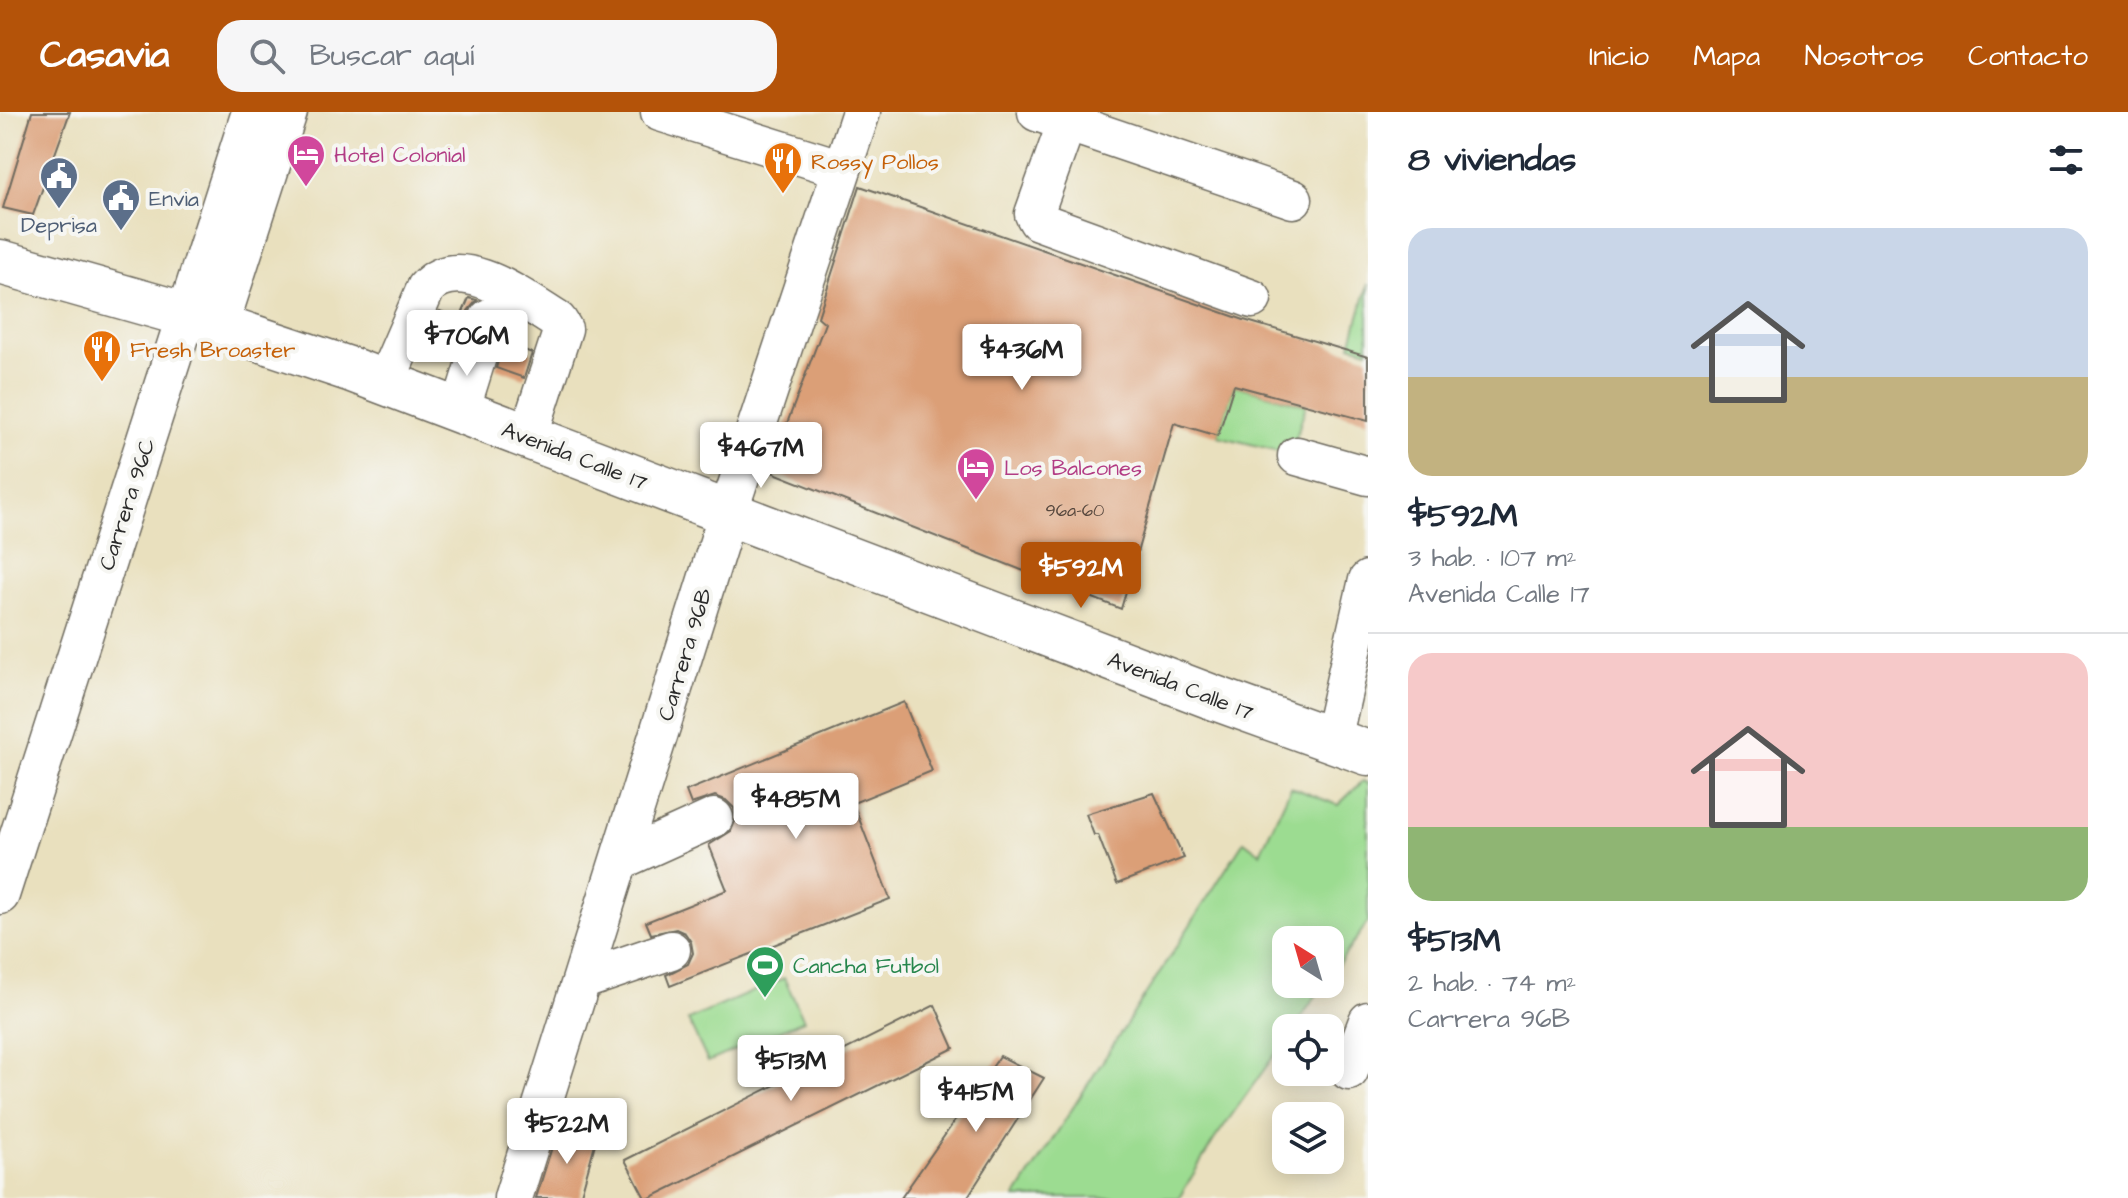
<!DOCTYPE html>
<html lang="es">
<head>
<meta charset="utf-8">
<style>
	:root { --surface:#fff; --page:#f6f6f7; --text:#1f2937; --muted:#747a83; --line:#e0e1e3; --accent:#b45309 }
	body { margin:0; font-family:"Architects Daughter",sans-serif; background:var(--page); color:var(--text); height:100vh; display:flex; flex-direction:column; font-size:30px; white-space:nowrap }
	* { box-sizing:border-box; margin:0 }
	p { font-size:26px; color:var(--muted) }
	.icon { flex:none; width:44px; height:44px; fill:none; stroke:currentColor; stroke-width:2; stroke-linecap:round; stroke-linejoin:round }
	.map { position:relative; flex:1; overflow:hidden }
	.sheet { display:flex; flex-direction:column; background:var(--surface); width:760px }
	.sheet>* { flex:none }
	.needle { width:52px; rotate:323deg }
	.tools { position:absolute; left:1272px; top:814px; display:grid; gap:16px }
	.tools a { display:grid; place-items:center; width:72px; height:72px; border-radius:16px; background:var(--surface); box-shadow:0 4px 20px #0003; font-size:40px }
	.price { position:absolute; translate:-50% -68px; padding:0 18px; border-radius:8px; background:#fff; color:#222; font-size:26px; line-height:52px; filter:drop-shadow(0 2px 4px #0008) }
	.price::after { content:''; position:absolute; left:50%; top:48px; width:24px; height:18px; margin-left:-12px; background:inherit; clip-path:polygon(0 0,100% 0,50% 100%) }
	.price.on { background:var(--accent); color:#fff }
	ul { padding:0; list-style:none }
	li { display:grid; align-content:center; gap:16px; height:424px; padding:0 40px }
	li+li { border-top:2px solid var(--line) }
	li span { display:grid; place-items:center; height:248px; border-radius:24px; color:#555 }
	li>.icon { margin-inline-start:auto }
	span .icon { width:144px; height:144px; fill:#fffc; stroke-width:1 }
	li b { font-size:34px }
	h2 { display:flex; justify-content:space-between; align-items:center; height:96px; padding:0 40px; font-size:34px }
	header { display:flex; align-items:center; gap:48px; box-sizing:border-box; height:112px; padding:0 40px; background:var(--accent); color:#fff }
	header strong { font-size:38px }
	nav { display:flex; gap:44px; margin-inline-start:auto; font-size:28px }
	.search { width:560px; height:72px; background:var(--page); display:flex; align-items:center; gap:20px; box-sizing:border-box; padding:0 28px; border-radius:24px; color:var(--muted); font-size:30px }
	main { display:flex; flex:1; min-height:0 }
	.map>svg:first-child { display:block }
	.park { fill:#9cdc91; stroke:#64845e; stroke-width:2 }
	.building { fill:#db9f77 }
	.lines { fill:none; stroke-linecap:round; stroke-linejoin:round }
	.minor-casing { stroke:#6e6a5e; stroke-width:41 }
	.major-casing { stroke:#6e6a5e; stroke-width:47 }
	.minor { stroke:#fff; stroke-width:38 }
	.major { stroke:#fff; stroke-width:44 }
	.labels { text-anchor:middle; stroke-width:8; stroke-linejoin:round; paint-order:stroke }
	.number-label { font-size:18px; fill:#57483e }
	.hotel-label { font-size:22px; fill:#b23c85; stroke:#f6f6f2; text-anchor:start }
	.food-label { font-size:22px; fill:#c56008; stroke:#f6f6f2; text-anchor:start }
	.service-label { font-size:22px; fill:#4e5e75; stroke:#f6f6f2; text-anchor:start }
	.street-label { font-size:22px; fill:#2b2b2b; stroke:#f6f6f2 }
	.leisure-label { font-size:22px; fill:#27864d; stroke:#f6f6f2; text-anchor:start }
</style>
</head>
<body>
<header>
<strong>Casavia</strong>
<div class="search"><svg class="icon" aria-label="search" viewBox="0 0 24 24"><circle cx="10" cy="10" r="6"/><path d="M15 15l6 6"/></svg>Buscar aquí</div>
<nav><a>Inicio</a><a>Mapa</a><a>Nosotros</a><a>Contacto</a></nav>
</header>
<main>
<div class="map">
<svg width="1368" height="1086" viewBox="0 0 1368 1086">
	<rect width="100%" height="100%" fill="#f6f6f2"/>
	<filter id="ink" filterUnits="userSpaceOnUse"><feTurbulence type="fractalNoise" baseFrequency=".0125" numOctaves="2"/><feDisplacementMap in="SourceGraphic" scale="16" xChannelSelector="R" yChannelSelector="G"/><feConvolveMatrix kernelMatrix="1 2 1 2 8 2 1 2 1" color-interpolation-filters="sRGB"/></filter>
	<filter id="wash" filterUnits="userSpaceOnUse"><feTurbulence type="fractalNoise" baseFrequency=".006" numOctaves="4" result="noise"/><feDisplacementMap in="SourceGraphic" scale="32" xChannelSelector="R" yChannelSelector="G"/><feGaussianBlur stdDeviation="1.8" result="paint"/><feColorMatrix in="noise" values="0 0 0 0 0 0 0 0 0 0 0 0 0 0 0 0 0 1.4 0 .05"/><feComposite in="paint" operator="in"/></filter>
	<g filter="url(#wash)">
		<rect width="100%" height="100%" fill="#e9e0be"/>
		<path class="park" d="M 1368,172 L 1368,238 L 1351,233 Z
			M 1234,273 L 1306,293 L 1291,342 L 1218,324 Z
			M 1363,669 L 1368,671 L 1368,810 L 1330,864 L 1330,828 L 1286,828 L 1286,872 L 1324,872 L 1294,916 L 1286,916 L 1286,927 L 1214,1028 L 1179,1086 L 1015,1086 L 1244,729 L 1260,741 L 1291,675 L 1338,693 Z
			M 784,866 L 804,908 L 708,950 L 688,908 Z"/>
		<g id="blocks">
			<path class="building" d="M 32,0 L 70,0 L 33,103 L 3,96 Z
				M 860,74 L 1244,208 L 1368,245 L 1368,309 L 1234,273 L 1218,324 L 1174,311 L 1121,497 L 769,359 L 825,211 L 818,205 Z
				M 469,186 L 477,188 L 468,199 L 457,236 L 429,225 L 440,199 L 460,207 Z
				M 504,230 L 532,241 L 524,266 L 496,256 Z
				M 904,590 L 932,659 L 853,691 L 890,787 L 670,874 L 666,863 L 688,852 L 693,841 L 691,830 L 685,821 L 676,817 L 651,822 L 646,810 L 727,778 L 709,733 L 731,719 L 736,707 L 734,696 L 726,688 L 715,684 L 691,692 L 686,679 Z
				M 1154,681 L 1184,746 L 1117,772 L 1098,723 L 1094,723 L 1086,702 Z
				M 935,893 L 954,936 L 650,1086 L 645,1086 L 625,1048 Z
				M 1000,944 L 1044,966 L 967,1086 L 901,1086 Z
				M 558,1016 L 596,1028 L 580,1086 L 536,1086 Z"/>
		</g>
	</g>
	<g filter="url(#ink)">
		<use href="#blocks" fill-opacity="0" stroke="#6e6a5e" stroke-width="2"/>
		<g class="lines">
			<g class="minor-casing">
				<path id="minor" d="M 660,0 L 842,57
					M 1037,0 L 1293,87
					M 1067,10 L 1034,102 L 1038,109 L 1252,187
					M 219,214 L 288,0
					M 385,271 L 426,176 C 460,138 524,188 558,209 L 563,217 L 528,325
					M 460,299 L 489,206
					M 1297,344 L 1368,364
					M 1332,628 L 1368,468
					M 621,748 L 714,706
					M 0,783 L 251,0
					M 583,868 L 671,838
					M 1349,959 L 1368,909
					M 513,1086 L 728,401 L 861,0"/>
			</g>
			<g class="major-casing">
				<path id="major" d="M 0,150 L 187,203 L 352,258 L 1212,585 L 1368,641"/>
			</g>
			<use href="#minor" class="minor"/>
			<use href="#major" class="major"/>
		</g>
	</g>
	<defs>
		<g id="hotel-pin" transform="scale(2)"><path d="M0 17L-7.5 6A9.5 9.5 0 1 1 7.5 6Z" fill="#d1479c" stroke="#f6f6f2"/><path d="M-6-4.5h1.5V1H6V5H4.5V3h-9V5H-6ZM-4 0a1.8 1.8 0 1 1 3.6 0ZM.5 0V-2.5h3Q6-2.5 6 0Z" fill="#fff"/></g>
		<g id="restaurant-pin" transform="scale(2)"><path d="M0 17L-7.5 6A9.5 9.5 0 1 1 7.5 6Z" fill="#e8710a" stroke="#f6f6f2"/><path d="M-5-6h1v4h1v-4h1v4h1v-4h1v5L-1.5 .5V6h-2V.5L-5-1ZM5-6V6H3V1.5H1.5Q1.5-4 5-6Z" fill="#fff"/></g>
		<g id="civic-pin" transform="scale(2)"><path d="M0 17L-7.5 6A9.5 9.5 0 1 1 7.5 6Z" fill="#5c6f8a" stroke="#f6f6f2"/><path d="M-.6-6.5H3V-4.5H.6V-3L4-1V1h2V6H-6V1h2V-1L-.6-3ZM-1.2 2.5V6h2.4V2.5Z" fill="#fff"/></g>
		<g id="stadium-pin" transform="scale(2)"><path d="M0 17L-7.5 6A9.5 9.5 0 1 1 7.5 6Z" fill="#2e9e5b" stroke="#f6f6f2"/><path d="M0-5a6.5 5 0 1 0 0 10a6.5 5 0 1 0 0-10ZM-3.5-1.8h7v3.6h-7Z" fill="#fff"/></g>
	</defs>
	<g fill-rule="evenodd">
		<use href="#hotel-pin" x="306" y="42"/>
		<use href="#restaurant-pin" x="783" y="49"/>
		<use href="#civic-pin" x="59" y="64"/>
		<use href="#civic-pin" x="121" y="86"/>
		<use href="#restaurant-pin" x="102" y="237"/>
		<use href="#hotel-pin" x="976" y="355"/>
		<use href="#stadium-pin" x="765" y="853"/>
	</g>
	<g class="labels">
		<g class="number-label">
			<text x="1075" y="404">96a-60</text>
		</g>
		<g class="hotel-label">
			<text x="334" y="50">Hotel Colonial</text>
			<text x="1004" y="363">Los Balcones</text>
		</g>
		<g class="food-label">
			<text x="811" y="57">Rossy Pollos</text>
			<text x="130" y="245">Fresh Broaster</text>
		</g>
		<g class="service-label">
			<text x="149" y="94">Envia</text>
			<text x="59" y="120" text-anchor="middle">Deprisa</text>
		</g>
		<g class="street-label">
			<text transform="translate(575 343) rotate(21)" y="8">Avenida Calle 17</text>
			<text transform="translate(126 392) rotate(-72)" y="8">Carrera 96C</text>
			<text transform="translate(684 542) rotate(-73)" y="8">Carrera 96B</text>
			<text transform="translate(1181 573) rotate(21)" y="8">Avenida Calle 17</text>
		</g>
		<g class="leisure-label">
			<text x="793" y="861">Cancha Futbol</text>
		</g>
	</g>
</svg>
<div class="tools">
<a><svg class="needle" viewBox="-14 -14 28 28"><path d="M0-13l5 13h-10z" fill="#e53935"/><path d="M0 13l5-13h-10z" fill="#747a83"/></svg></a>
<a><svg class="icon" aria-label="locate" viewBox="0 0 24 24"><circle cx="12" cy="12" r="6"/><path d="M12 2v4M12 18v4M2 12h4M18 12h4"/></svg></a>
<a><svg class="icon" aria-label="layers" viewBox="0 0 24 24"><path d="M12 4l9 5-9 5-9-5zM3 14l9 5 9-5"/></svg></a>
</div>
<b class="price" style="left:467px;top:266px">$706M</b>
<b class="price" style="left:1022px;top:280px">$436M</b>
<b class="price" style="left:761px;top:378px">$467M</b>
<b class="price on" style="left:1081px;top:498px">$592M</b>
<b class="price" style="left:796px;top:729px">$485M</b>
<b class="price" style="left:791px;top:991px">$513M</b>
<b class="price" style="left:976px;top:1022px">$415M</b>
<b class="price" style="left:567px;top:1054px">$522M</b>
</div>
<section class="sheet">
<h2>8 viviendas<svg class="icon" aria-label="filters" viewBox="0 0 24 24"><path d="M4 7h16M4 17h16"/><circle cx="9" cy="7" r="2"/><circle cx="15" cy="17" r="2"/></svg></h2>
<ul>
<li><span style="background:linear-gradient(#c9d6e8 60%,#c2b280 0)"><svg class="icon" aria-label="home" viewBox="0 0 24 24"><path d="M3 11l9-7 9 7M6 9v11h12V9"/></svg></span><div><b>$592M</b><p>3 hab. · 107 m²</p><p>Avenida Calle 17</p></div></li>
<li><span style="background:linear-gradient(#f6c9c9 70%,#8fb573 0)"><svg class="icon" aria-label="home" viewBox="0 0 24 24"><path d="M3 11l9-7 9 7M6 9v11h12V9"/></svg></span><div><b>$513M</b><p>2 hab. · 74 m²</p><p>Carrera 96B</p></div></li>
</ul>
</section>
</main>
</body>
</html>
